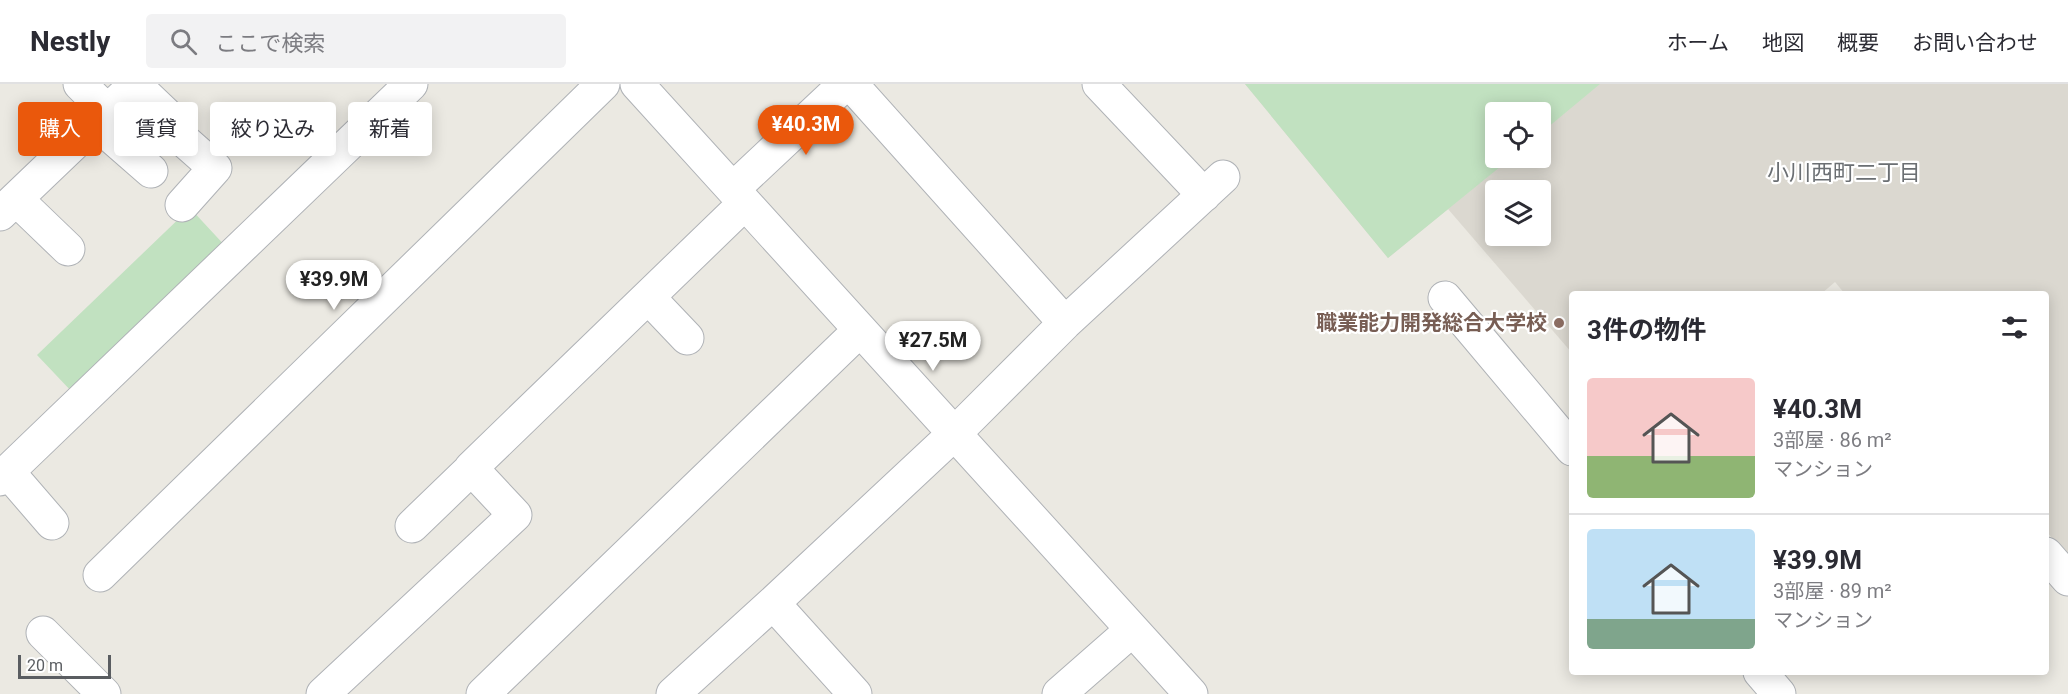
<!DOCTYPE html>
<html lang="ja">
<head>
<meta charset="utf-8">
<style>
	:root { --surface:#fff; --page:#f2f2f3; --text:#2b2b33; --muted:#7c7c81; --line:#e1e1e2; --accent:#ea580c }
	body { margin:0; font-family:Roboto,"Noto Sans JP",sans-serif; background:var(--page); color:var(--text); height:100vh; display:flex; flex-direction:column; font-size:22px; white-space:nowrap }
	* { box-sizing:border-box; margin:0 }
	p { font-size:20px; color:var(--muted) }
	.icon { flex:none; width:33px; height:33px; fill:none; stroke:currentColor; stroke-width:2; stroke-linecap:round; stroke-linejoin:round }
	.map { position:relative; flex:1; overflow:hidden }
	.panel { position:absolute; left:1569px; top:207px; width:480px; height:384px; display:flex; flex-direction:column; background:var(--surface); border-radius:6px; box-shadow:0 3px 15px #0003 }
	.panel>* { flex:none }
	.banner { position:absolute; left:18px; top:18px; width:570px; height:54px; display:flex; gap:12px }
	.tools { position:absolute; left:1485px; top:18px; display:grid; gap:12px }
	.tools a { display:grid; place-items:center; width:66px; height:66px; border-radius:6px; background:var(--surface); box-shadow:0 3px 15px #0003; font-size:30px }
	.scale { position:absolute; left:18px; bottom:15px; width:93px; box-sizing:border-box; padding-left:6px; border:3px solid #5a5d61; border-top:0; font-size:16px; line-height:21px; white-space:nowrap; color:#5a5d61; -webkit-text-stroke:4px #fff; paint-order:stroke }
	.price { position:absolute; translate:-50% -51px; padding:0 14px; border-radius:21px; background:#fff; color:#222; font-size:20px; line-height:39px; filter:drop-shadow(0 2px 3px #0008) }
	.price::after { content:''; position:absolute; left:50%; top:36px; width:18px; height:14px; margin-left:-9px; background:inherit; clip-path:polygon(0 0,100% 0,50% 100%) }
	.price.active { background:var(--accent); color:#fff }
	ul { padding:0; list-style:none }
	li { display:flex; align-items:center; gap:18px; height:150px; padding:0 18px }
	li+li { border-top:2px solid var(--line) }
	li span { display:grid; place-items:center; flex:none; width:168px; height:120px; border-radius:6px; color:#555 }
	li>.icon { margin-inline-start:auto }
	span .icon { width:72px; height:72px; fill:#fffc; stroke-width:1 }
	li b { font-size:26px }
	h2 { display:flex; justify-content:space-between; align-items:center; height:72px; padding:0 18px; font-size:26px }
	.chip { padding:0 21px; border-radius:6px; background:var(--surface); box-shadow:0 3px 15px #0003; font-size:21px; line-height:54px }
	.chip.active { background:var(--accent); color:#fff }
	header { display:flex; align-items:center; gap:36px; box-sizing:border-box; height:84px; padding:0 30px; background:var(--surface); border-bottom:2px solid var(--line) }
	header strong { font-size:28px }
	nav { display:flex; gap:33px; margin-inline-start:auto; font-size:21px }
	.search { width:420px; height:54px; background:var(--page); display:flex; align-items:center; gap:15px; box-sizing:border-box; padding:0 21px; border-radius:6px; color:var(--muted); font-size:22px }
	.map>svg:first-child { display:block }
	.education { fill:#dbd8d0; fill-rule:evenodd }
	.green { fill:#c1e1c0 }
	.lines { fill:none; stroke-linecap:round; stroke-linejoin:round }
	.minor-casing { stroke:#afb2b6; stroke-width:35 }
	.minor { stroke:#fff; stroke-width:33 }
	.education-dot { fill:#8d6e63; stroke:#fff; stroke-width:2 }
	.labels { text-anchor:middle; stroke-width:4.5; stroke-linejoin:round; paint-order:stroke }
	.education-label { font-size:21px; font-weight:bold; fill:#785e54; stroke:#fff; text-anchor:end }
	.neighbourhood-label { font-size:22px; fill:#6b6f73; stroke:#fff }
</style>
</head>
<body>
<header>
<strong>Nestly</strong>
<div class="search"><svg class="icon" aria-label="search" viewBox="0 0 24 24"><circle cx="10" cy="10" r="6"/><path d="M15 15l6 6"/></svg>ここで検索</div>
<nav><a>ホーム</a><a>地図</a><a>概要</a><a>お問い合わせ</a></nav>
</header>
<div class="map">
<svg width="2068" height="610" viewBox="0 0 2068 610">
	<rect width="100%" height="100%" fill="#ebe9e2"/>
	<path class="education" d="M 1245,0 L 2068,0 L 2068,473 L 2046,447 L 2046,210 L 1845,210 L 1835,198 L 1821,210 L 1572,210 L 1572,269 L 1448,125 L 1388,174 ZM 1496,28 L 1540,28 L 1540,74 L 1496,74 ZM 1496,106 L 1540,106 L 1540,152 L 1496,152 Z"/>
	<path class="green" d="M 1245,0 L 1600,0 L 1541,49 L 1540,28 L 1496,28 L 1496,74 L 1511,74 L 1388,174 Z
		M 190,124 L 228,165 L 73,309 L 37,271 Z"/>
	<g class="lines">
		<g class="minor-casing">
			<path id="minor" d="M 80,0 L 108,28
				M 637,0 L 1191,610
				M 851,0 L 1065,239
				M 1099,0 L 1204,111
				M 135,1 L 180,44 L 180,53 L 215,84 L 182,121
				M 96,39 L 151,87
				M 733,105 L 845,0
				M 16,115 L 68,165
				M 0,130 L 136,0
				M 648,213 L 687,254
				M 1445,214 L 1572,365
				M 8,388 L 52,439
				M 0,395 L 411,0
				M 412,442 L 472,384
				M 2046,470 L 2068,495
				M 100,491 L 603,0
				M 773,519 L 855,610
				M 43,549 L 104,610
				M 1760,588 L 1779,610
				M 323,610 L 515,431 L 471,384 L 745,119
				M 483,610 L 860,246
				M 673,610 L 773,519 L 955,349 L 1065,239 L 1223,93
				M 1059,610 L 1132,546"/>
		</g>
		<use href="#minor" class="minor"/>
	</g>
	<circle class="education-dot" cx="1559" cy="239" r="6"/>
	<g class="labels">
		<g class="education-label">
			<text x="1547" y="246">職業能力開発総合大学校</text>
		</g>
		<g class="neighbourhood-label">
			<text x="1844" y="96">小川西町二丁目</text>
		</g>
	</g>
</svg>
<div class="tools">
<a><svg class="icon" aria-label="locate" viewBox="0 0 24 24"><circle cx="12" cy="12" r="6"/><path d="M12 2v4M12 18v4M2 12h4M18 12h4"/></svg></a>
<a><svg class="icon" aria-label="layers" viewBox="0 0 24 24"><path d="M12 4l9 5-9 5-9-5zM3 14l9 5 9-5"/></svg></a>
</div>
<div class="scale">20 m</div>
<b class="price active" style="left:806px;top:72px">¥40.3M</b>
<b class="price" style="left:334px;top:227px">¥39.9M</b>
<b class="price" style="left:933px;top:288px">¥27.5M</b>
<div class="banner">
<a class="chip active">購入</a>
<a class="chip">賃貸</a>
<a class="chip">絞り込み</a>
<a class="chip">新着</a>
</div>
<section class="panel">
<h2>3件の物件<svg class="icon" aria-label="filters" viewBox="0 0 24 24"><path d="M4 7h16M4 17h16"/><circle cx="9" cy="7" r="2"/><circle cx="15" cy="17" r="2"/></svg></h2>
<ul>
<li><span style="background:linear-gradient(#f6c9c9 65%,#8fb573 0)"><svg class="icon" aria-label="home" viewBox="0 0 24 24"><path d="M3 11l9-7 9 7M6 9v11h12V9"/></svg></span><div><b>¥40.3M</b><p>3部屋 · 86 m²</p><p>マンション</p></div></li>
<li><span style="background:linear-gradient(#bfe0f5 75%,#7fa58c 0)"><svg class="icon" aria-label="home" viewBox="0 0 24 24"><path d="M3 11l9-7 9 7M6 9v11h12V9"/></svg></span><div><b>¥39.9M</b><p>3部屋 · 89 m²</p><p>マンション</p></div></li>
</ul>
</section>
</div>
</body>
</html>
